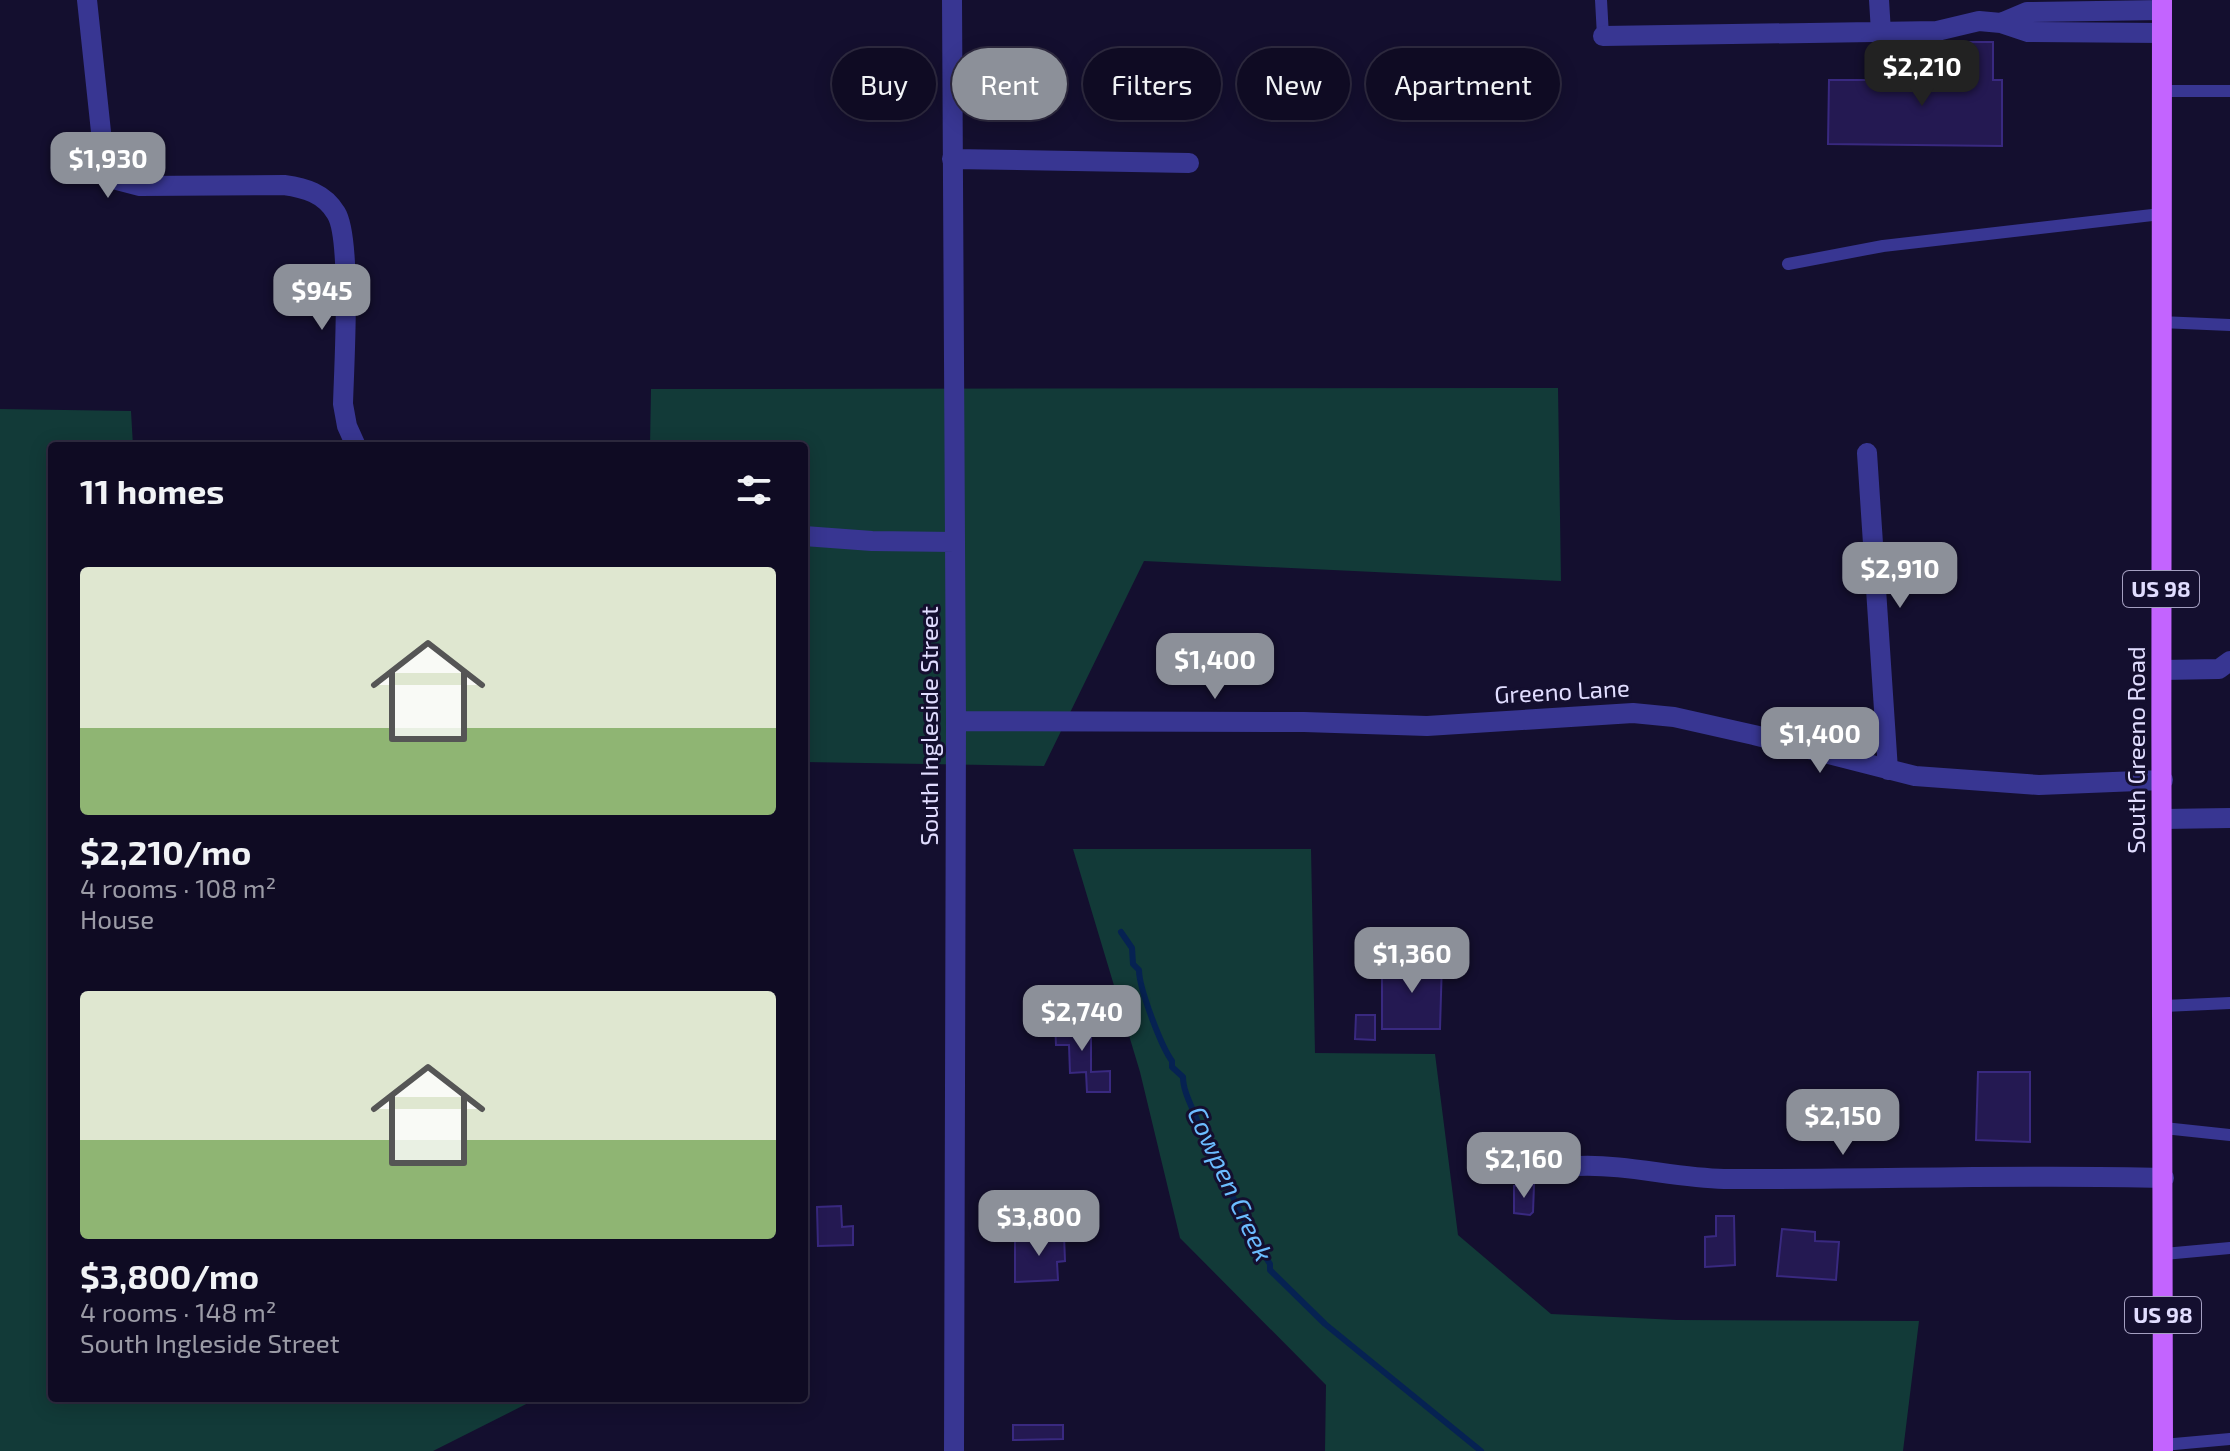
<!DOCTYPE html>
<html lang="en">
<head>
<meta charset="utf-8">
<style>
	:root { --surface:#0f0b23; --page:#1d1930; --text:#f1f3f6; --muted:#9b9ba6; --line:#2f2b41; --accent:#8c9099 }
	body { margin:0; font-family:"Exo 2",sans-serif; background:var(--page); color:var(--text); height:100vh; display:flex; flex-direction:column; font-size:30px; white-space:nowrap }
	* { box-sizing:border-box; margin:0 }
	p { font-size:26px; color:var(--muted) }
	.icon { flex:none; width:44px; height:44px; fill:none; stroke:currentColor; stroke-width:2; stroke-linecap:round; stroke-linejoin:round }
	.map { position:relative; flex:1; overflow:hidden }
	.drawer { position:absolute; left:48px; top:442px; width:760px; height:960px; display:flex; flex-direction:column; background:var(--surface); border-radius:8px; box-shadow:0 4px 20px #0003,0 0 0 2px var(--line) }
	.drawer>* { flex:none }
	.hud { position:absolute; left:832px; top:48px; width:760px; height:72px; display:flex; gap:16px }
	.price { position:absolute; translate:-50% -68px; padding:0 18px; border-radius:16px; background:var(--accent); color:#fff; font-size:26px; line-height:52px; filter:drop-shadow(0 2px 4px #0008) }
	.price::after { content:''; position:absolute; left:50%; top:48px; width:24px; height:18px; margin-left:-12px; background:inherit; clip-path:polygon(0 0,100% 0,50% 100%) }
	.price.current { background:#222; color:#fff }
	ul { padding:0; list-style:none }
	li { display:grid; align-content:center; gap:16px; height:424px; padding:0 32px }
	li span { display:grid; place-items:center; height:248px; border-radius:8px; color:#555 }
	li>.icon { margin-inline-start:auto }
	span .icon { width:144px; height:144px; fill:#fffc; stroke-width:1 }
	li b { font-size:34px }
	h2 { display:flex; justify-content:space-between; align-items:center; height:96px; padding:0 32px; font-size:34px }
	.pill { padding:0 28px; border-radius:36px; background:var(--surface); box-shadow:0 4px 20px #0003,0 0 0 2px var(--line); font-size:28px; line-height:72px }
	.pill.current { background:var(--accent); color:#fff }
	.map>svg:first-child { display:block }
	.green { fill:#123a38 }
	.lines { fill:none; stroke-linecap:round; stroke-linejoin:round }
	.stream { stroke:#062252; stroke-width:6 }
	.building { fill:#241952; stroke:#392980; stroke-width:2 }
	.lane { stroke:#383692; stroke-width:12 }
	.street { stroke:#383692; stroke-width:20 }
	.primary { stroke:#c364ff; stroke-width:20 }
	.labels { text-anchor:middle; stroke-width:6; stroke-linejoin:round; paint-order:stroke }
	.shield { fill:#140f2f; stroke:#a49fc1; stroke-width:2 }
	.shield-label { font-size:22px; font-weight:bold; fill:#e1ddff }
	.street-label { font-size:24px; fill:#e1ddff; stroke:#140f2f }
	.water-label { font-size:26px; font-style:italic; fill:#6bbcff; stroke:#140f2f }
</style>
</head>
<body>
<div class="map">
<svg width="2230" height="1451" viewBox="0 0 2230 1451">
	<rect width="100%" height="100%" fill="#140f2f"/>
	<path class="green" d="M 1558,388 L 1561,581 L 1144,561 L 1044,766 L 804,762 L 804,446 L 650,446 L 651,389 Z
		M 0,409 L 131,411 L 133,446 L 52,446 L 52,1398 L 538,1398 L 433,1451 L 0,1451 Z
		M 1073,849 L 1311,849 L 1315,1053 L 1435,1054 L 1458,1235 L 1551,1314 L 1677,1320 L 1919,1321 L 1903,1451 L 1325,1451 L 1326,1385 L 1180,1238 L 1140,1072 Z"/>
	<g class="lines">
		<path class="stream" d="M 1121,932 L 1132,948 L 1133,964 L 1139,970 C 1139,988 1161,1046 1172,1061 L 1172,1067 L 1183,1077 C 1183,1095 1197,1114 1201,1132 L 1252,1236 L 1270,1264 L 1270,1270 L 1325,1324 L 1481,1451"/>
	</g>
	<path class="building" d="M 1962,42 L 1993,42 L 1993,80 L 2002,80 L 2002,146 L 1828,144 L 1829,80 L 1962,80 Z
		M 1442,961 L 1440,1029 L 1382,1029 L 1382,962 Z
		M 1356,1015 L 1375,1015 L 1375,1040 L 1355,1039 Z
		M 1055,1021 L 1091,1022 L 1091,1072 L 1110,1071 L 1110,1092 L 1087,1092 L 1086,1072 L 1070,1073 L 1069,1045 L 1056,1045 Z
		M 1978,1072 L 2030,1072 L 2030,1142 L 1976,1140 Z
		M 1534,1185 L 1533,1212 L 1530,1215 L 1514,1213 L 1514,1186 Z
		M 841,1206 L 842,1227 L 853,1226 L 853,1245 L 818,1246 L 817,1207 Z
		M 1716,1216 L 1734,1216 L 1735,1265 L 1705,1267 L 1705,1237 L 1716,1236 Z
		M 1782,1229 L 1815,1232 L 1815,1241 L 1839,1242 L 1836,1280 L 1777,1276 Z
		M 1064,1235 L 1065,1261 L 1057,1262 L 1058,1280 L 1015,1282 L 1015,1239 Z
		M 1013,1425 L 1063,1425 L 1063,1439 L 1013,1440 Z"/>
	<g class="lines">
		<path class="lane" d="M 1601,0 L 1603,36
			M 2161,91 L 2230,91
			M 1788,264 L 1883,246 L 2161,214
			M 2160,322 L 2230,325
			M 2164,1006 L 2230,1003
			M 2164,1128 L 2230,1135
			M 2164,1254 L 2230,1248
			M 2163,1445 L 2230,1439"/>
		<path class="street" d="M 87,0 L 104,160 L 117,180 L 140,186 L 284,185 C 305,188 324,193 336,213 C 352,238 344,367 343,404 L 347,426 L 356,446
			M 952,0 L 956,721 L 954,1451
			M 1879,0 L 1881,32
			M 2001,23 L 2027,12 L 2162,10
			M 1603,36 L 1937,31 L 1979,21 L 2001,23 L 2028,32 L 2162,33
			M 952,159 L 1189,163
			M 1867,453 L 1888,770
			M 804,536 L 872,541 L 955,542
			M 2162,670 L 2219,669 L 2230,661
			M 956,721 L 1304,722 L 1427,726 L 1633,713 L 1674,717 L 1754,735 L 1915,776 L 2039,785 L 2163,780
			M 2163,819 L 2230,818
			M 1578,1166 C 1627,1164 1675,1178 1724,1179 C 1871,1180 2017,1174 2164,1178"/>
		<path class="primary" d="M 2162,0 C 2158,484 2164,967 2163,1451"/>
	</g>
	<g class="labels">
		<g class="shield">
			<rect x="2123" y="571" width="76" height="36" rx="6"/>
			<rect x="2125" y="1297" width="76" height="36" rx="6"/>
		</g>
		<g class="shield-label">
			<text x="2161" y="597">US 98</text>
			<text x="2163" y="1323">US 98</text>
		</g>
		<g class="street-label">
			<text transform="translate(1562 692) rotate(-3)" y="8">Greeno Lane</text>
			<text transform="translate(930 726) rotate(-90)" y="8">South Ingleside Street</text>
			<text transform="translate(2137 750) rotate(-90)" y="8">South Greeno Road</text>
		</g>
		<g class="water-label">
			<text transform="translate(1230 1184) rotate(65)" y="9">Cowpen Creek</text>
		</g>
	</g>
</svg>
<b class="price current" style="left:1922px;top:108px">$2,210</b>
<b class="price" style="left:108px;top:200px">$1,930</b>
<b class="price" style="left:322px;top:332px">$945</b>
<b class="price" style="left:1900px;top:610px">$2,910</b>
<b class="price" style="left:1215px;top:701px">$1,400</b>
<b class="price" style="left:1820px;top:775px">$1,400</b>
<b class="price" style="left:1412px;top:995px">$1,360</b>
<b class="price" style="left:1082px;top:1053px">$2,740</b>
<b class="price" style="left:1843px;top:1157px">$2,150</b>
<b class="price" style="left:1524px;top:1200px">$2,160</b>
<b class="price" style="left:1039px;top:1258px">$3,800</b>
<div class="hud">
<a class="pill">Buy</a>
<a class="pill current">Rent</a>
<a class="pill">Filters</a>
<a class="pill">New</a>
<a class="pill">Apartment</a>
</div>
<section class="drawer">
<h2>11 homes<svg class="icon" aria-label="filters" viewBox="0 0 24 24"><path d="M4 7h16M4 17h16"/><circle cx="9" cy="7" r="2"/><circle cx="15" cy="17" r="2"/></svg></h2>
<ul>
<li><span style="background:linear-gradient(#dfe7d0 65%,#8fb573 0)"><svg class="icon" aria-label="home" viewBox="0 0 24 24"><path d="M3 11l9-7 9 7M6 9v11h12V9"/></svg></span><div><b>$2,210/mo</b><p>4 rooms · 108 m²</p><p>House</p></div></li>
<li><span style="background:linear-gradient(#dfe7d0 60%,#8fb573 0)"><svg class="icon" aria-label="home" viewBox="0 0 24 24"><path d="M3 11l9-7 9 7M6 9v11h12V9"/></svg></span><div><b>$3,800/mo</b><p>4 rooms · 148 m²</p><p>South Ingleside Street</p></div></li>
</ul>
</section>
</div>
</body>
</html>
